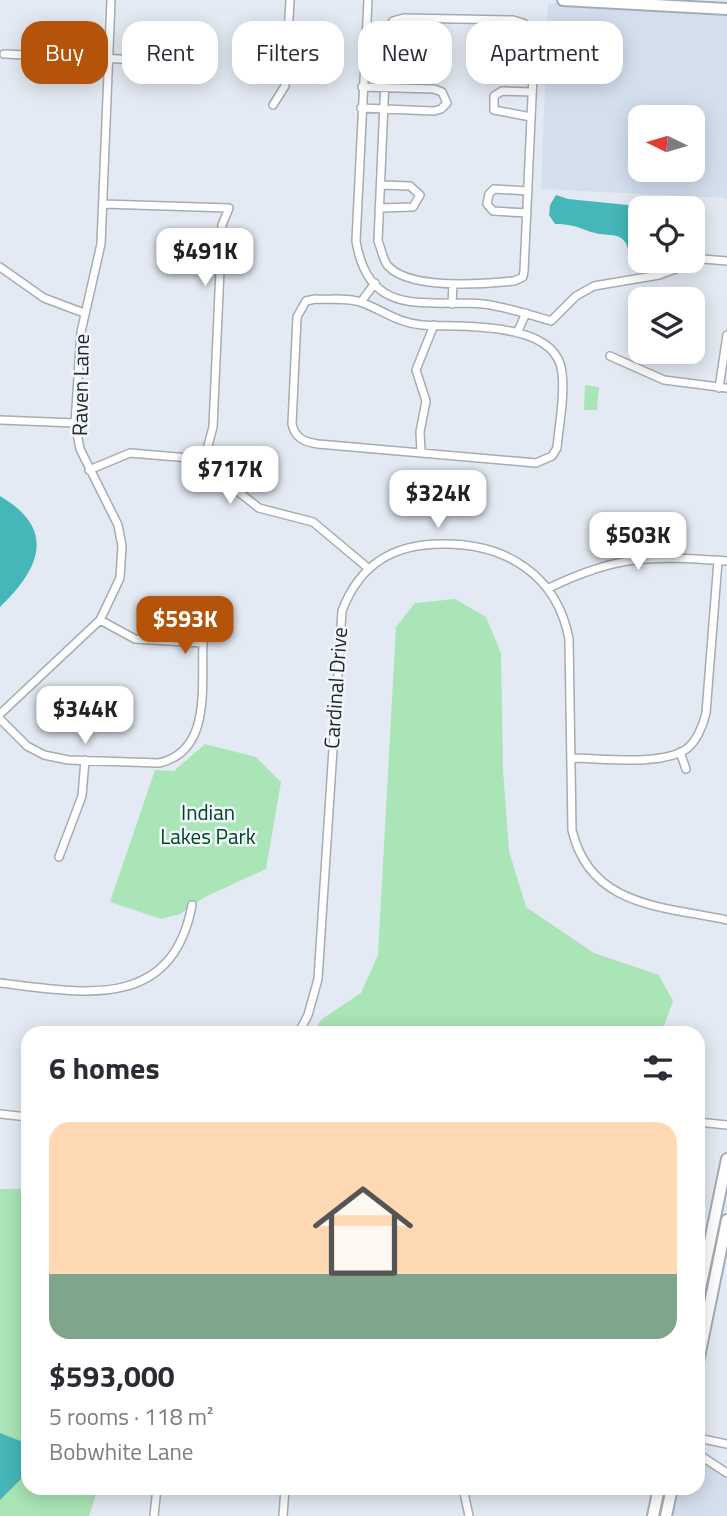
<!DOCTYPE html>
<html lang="en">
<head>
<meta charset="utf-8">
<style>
	:root { --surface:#fff; --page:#f7f7f7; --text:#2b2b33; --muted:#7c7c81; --line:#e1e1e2; --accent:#b45309 }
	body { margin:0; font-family:"Titillium Web",sans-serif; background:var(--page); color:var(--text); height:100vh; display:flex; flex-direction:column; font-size:26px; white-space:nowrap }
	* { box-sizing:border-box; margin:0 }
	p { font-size:23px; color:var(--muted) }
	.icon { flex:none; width:38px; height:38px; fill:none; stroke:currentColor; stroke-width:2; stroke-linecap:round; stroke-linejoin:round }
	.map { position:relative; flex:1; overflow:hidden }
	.side { position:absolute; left:21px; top:1026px; width:684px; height:469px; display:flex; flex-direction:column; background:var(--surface); border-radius:21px; box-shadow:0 4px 18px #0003 }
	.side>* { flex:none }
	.hud { position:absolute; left:21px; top:21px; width:686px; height:63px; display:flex; gap:14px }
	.needle { width:46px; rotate:275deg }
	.controls { position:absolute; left:628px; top:105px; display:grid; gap:14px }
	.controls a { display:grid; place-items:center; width:77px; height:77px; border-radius:14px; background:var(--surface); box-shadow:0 4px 18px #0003; font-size:35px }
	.price { position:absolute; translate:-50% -60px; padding:0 16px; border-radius:14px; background:#fff; color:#222; font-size:23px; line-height:46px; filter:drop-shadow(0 2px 4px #0008) }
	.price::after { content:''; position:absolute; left:50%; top:42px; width:21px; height:16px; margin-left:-10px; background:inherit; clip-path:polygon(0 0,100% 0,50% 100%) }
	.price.active { background:var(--accent); color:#fff }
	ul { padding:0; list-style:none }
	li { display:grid; align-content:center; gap:14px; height:371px; padding:0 28px }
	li+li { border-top:2px solid var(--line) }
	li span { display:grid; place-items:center; height:217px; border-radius:21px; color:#555 }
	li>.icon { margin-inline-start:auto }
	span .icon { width:126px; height:126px; fill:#fffc; stroke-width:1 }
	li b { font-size:30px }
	h2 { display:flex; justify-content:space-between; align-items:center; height:84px; padding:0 28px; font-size:30px }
	.chip { padding:0 24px; border-radius:21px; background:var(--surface); box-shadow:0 4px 18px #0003; font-size:24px; line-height:63px }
	.chip.active { background:var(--accent); color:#fff }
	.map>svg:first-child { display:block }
	.built { fill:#d4dfee; fill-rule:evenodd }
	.green { fill:#aae5b7 }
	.water { fill:#45b7b9 }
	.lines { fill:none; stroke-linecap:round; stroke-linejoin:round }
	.street-casing { stroke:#a5acb3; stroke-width:10 }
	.secondary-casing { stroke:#a5acb3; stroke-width:14 }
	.street { stroke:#fff; stroke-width:7 }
	.secondary { stroke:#fff; stroke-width:10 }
	.labels { text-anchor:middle; stroke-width:5; stroke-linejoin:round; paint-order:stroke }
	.street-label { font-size:21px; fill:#242629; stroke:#f2f7fe }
	.park-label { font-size:21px; fill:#00451c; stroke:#f2f7fe }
</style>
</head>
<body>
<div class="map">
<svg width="727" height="1516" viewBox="0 0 727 1516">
	<rect width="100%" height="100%" fill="#e4eaf3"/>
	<path class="built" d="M 548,3 L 727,14 L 727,200 L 724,198 L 541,189 ZM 640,117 L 693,117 L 693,170 L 640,170 Z
		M 698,1457 L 727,1476 L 727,1516 L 670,1516 L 676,1488 L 698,1488 Z"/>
	<path class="green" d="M 585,385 L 599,387 L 597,410 L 584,410 Z
		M 455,599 L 486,617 L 501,653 L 503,769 L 509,851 L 526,907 L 594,953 L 659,975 L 673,1001 L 662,1032 L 313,1032 L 322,1019 L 361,993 L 378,955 L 396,627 L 415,603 Z
		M 205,744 L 256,757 L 281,782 L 266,869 L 205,897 L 180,914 L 161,919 L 110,902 L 155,770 L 174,771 Z
		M 0,1189 L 28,1189 L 28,1488 L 98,1488 L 89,1516 L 0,1516 Z"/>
	<path class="water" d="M 556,195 L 568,199 L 628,205 L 649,202 L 687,205 L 683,208 L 640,208 L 640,259 L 630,265 C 629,225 612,240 588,231 C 575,226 569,224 555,224 L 549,215 L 550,205 Z
		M 0,496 C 57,529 40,569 0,607 Z
		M 0,1433 L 28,1444 L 28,1472 L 0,1500 Z"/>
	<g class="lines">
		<g class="street-casing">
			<path id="street" d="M 368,0 L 356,241 C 369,320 427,299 483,304 C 507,307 528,314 551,321 L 576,296 L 594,286 L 659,275 L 703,259 L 727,261
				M 404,18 L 513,20 L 523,23 L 535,32 L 524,271 L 523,277 L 514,281 C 484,284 410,290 388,266 C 383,260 381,248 378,241 L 387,33 L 393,21 Z
				M 4,54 L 188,62
				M 273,105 L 285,86 L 290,0
				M 361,108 L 434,111 L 441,109 L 447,103 L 442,92 L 434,89 L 362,87
				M 531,117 L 494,110 L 494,96 L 502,91 L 532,92
				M 103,204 L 229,208 L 222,225 L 213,427 L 203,464
				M 379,208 L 413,207 L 420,195 L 410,186 L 381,185
				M 527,213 L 493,211 L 487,204 L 489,194 L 494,189 L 528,191
				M 0,267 L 44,298 L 84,313
				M 315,299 C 329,300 350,297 363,303 C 384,311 398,323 422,325 C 458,328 557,319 562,373 C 565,397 559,424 557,448 L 552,456 L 536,463 L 318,444 C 304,442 295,438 292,424 L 297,317 L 306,301 Z
				M 361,302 L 375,283
				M 452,304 L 453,284
				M 517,333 L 526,313
				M 610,356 L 664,380 L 727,388
				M 719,388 L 727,335
				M 0,420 L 75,423
				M 421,451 L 420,432 L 426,401 L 416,370 L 434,325
				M 89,470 L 130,453 L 189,458 L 203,464 L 259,508 L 313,522 L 368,568
				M 549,588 C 619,554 651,556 727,561
				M 0,714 L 100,620 L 120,578 L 122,546 L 118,525 L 80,449 L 75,423 L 81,332 L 101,244 L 111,0
				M 0,719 L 27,746 L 44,755 L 68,760 L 159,763 C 212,751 201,686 203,643 L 135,639 L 100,620
				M 680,752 L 686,769
				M 571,758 C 602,758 658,766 685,750 C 696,743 703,726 706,713 L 718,561
				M 59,857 L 82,796 L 85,760
				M 0,983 C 83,993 172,1012 192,905
				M 299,1032 L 308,1015 L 318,979 L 342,611 C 360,563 395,543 445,544 C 506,544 557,575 569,639 L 572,830 C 590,907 662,906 727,920
				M 0,1114 L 28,1117
				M 698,1122 L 727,1125
				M 698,1438 L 727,1444
				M 698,1454 L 727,1473
				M 463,1488 L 469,1516
				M 154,1516 L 157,1488
				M 283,1516 L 285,1488"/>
		</g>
		<g class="secondary-casing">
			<path id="secondary" d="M 563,0 L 727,9
				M 698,1299 L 727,1159
				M 698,1362 L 727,1220
				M 653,1516 L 659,1488
				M 666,1516 L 672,1488"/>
		</g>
		<use href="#street" class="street"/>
		<use href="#secondary" class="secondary"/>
	</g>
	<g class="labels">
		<g class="street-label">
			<text transform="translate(81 385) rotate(-89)" y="7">Raven Lane</text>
			<text transform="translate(336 688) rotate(-86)" y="7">Cardinal Drive</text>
		</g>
		<g class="park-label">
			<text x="208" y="820">Indian<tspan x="208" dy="24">Lakes Park</tspan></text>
		</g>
	</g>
</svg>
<div class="controls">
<a><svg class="needle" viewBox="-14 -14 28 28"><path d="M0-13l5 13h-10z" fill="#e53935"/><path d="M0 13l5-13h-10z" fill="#7c7c81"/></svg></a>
<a><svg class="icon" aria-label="locate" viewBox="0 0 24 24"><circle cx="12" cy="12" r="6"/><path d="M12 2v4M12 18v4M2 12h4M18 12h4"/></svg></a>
<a><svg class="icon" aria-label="layers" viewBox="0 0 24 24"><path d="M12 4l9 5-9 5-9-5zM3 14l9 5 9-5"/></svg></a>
</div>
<b class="price" style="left:205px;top:288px">$491K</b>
<b class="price" style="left:230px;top:506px">$717K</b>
<b class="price" style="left:438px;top:530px">$324K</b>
<b class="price" style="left:638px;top:572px">$503K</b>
<b class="price active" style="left:185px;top:656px">$593K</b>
<b class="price" style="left:85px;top:746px">$344K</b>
<div class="hud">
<a class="chip active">Buy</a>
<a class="chip">Rent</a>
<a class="chip">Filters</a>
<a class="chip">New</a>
<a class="chip">Apartment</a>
</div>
<section class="side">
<h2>6 homes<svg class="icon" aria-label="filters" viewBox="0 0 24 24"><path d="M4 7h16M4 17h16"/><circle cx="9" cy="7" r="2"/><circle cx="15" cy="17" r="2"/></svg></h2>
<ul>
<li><span style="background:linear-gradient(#ffd9b3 70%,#7fa58c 0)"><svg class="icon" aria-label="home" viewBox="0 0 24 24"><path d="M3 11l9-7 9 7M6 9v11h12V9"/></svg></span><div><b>$593,000</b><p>5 rooms · 118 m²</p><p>Bobwhite Lane</p></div></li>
</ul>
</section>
</div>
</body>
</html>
